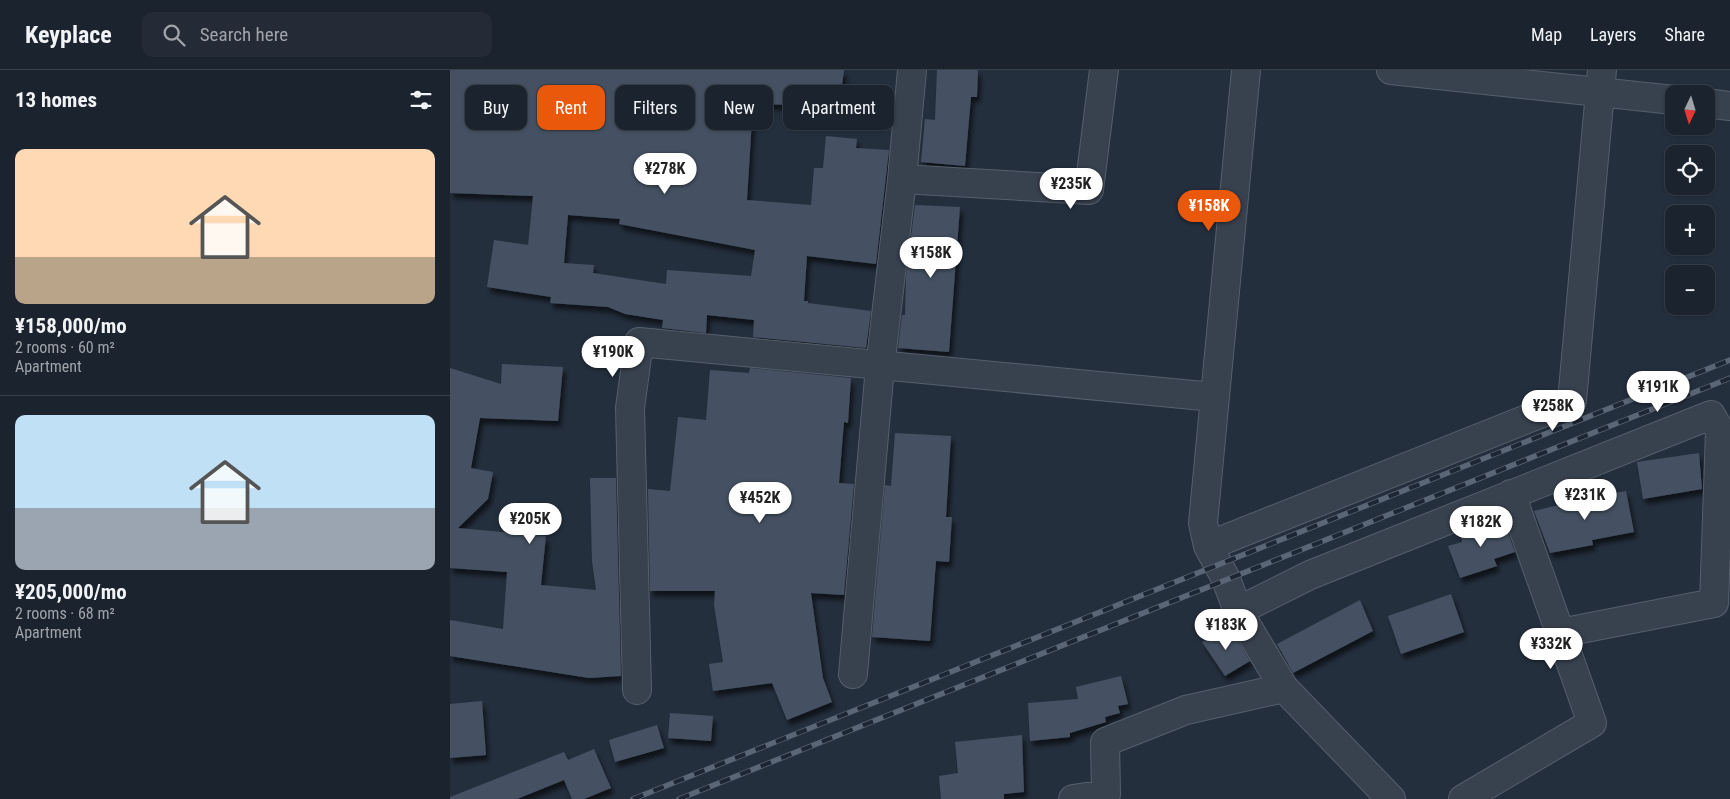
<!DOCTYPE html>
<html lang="en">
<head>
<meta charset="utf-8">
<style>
	:root { --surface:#1b232e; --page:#242b36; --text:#f1f3f6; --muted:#a0a4aa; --line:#39404a; --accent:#ea580c }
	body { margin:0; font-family:"Roboto Condensed",sans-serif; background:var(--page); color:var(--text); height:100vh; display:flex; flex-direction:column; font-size:19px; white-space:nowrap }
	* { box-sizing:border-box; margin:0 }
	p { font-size:16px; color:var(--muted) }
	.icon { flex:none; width:28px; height:28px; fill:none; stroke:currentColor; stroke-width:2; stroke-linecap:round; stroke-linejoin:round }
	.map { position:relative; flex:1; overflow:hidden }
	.panel { display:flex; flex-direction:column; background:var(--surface); width:450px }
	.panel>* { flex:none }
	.top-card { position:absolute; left:15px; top:15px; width:475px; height:45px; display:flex; gap:10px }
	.needle { width:32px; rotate:184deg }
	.fabs { position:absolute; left:1215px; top:15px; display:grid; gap:10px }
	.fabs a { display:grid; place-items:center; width:50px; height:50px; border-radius:10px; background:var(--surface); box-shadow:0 1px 4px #0004,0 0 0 1px var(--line); font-size:25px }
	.price { position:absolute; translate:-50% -42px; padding:0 11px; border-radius:18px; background:#fff; color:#222; font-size:16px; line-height:32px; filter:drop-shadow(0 1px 2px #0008) }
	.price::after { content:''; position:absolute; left:50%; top:30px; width:15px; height:11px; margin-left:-8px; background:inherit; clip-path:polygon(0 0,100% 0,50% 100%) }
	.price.active { background:var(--accent); color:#fff }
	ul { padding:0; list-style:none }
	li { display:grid; align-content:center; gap:10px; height:265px; padding:0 15px }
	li+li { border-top:1px solid var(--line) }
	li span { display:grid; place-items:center; height:155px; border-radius:10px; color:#555 }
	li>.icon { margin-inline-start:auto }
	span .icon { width:90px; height:90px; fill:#fffc; stroke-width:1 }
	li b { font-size:21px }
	h2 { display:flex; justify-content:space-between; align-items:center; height:60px; padding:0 15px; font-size:21px }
	.pill { padding:0 18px; border-radius:10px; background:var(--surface); box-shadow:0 1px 4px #0004,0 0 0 1px var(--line); font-size:18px; line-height:45px }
	.pill.active { background:var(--accent); color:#fff }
	header { display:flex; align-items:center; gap:30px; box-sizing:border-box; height:70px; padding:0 25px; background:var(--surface); border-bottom:1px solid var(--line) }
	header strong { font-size:24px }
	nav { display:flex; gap:28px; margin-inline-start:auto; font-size:18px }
	.search { width:350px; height:45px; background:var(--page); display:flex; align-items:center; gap:12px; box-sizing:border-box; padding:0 18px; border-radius:10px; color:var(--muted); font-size:19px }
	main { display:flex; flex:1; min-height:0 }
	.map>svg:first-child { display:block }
	.building { fill:#455162; fill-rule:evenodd; filter:url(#shadow) }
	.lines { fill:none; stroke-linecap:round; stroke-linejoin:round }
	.minor-casing { stroke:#565f6c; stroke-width:30 }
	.minor { stroke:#38414e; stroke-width:28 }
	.rail-casing { stroke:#5a6575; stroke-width:5.5 }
	.rail { stroke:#1d2633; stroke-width:4; stroke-dasharray:11; stroke-linecap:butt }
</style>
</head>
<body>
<header>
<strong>Keyplace</strong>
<div class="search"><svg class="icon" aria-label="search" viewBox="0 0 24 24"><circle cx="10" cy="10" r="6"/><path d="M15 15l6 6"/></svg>Search here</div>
<nav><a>Map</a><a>Layers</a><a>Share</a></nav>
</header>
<main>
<section class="panel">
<h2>13 homes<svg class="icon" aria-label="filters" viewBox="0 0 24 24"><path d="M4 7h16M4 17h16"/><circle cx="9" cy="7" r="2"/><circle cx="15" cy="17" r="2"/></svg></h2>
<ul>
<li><span style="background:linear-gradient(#ffd9b3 70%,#b9a48a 0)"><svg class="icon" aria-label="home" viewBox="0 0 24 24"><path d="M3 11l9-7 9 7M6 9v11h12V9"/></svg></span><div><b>¥158,000/mo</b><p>2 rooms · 60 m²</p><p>Apartment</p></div></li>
<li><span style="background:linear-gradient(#bfe0f5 60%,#9aa5b1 0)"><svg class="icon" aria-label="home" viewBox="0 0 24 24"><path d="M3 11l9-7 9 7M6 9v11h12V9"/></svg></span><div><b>¥205,000/mo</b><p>2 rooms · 68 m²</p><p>Apartment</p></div></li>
</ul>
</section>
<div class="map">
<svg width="1280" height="729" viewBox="0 0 1280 729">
	<defs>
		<filter id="shadow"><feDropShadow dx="3" dy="5.5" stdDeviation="2.5" flood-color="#0009"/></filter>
	</defs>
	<rect width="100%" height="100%" fill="#242f3e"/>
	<path class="building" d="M 0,0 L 394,0 L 389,41 L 345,35 L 303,34 L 297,130 L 361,135 L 364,98 L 373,98 L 376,66 L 407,69 L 406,78 L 439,80 L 426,194 L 357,186 L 354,231 L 358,231 L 358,233 L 421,241 L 416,278 L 303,267 L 304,250 L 257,245 L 256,263 L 212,258 L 213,250 L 175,244 L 158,237 L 100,233 L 101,227 L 37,217 L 44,170 L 78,175 L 83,126 L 0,123 ZM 118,145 L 170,149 L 169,154 L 305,180 L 301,206 L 217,200 L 216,214 L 143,203 L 144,195 L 114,193 Z
		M 487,0 L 528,0 L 527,27 L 521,27 L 515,96 L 471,92 L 475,49 L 485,50 Z
		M 465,135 L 510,137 L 499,282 L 448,278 L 452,245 L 455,245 L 456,207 Z
		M 52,294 L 113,297 L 108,351 L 30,348 L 21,398 L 43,402 L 38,429 L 8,458 L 96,466 L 91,515 L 146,520 L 142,491 L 140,408 L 166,408 L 171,606 L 139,608 L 0,586 L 0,550 L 53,559 L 57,502 L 0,498 L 0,298 L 51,314 Z
		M 300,298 L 401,308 L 398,353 L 394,352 L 389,413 L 404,414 L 394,525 L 361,523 L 373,608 L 382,632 L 337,650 L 322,613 L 263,621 L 259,594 L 273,592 L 264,535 L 265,521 L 200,521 L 198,419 L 220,421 L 228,347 L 256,350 L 260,300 L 299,303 Z
		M 445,363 L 501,366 L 496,447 L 502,447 L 499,492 L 486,491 L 480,571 L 422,567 L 435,415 L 441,416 Z
		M 1249,383 L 1252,419 L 1193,429 L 1187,392 Z
		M 1176,421 L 1184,462 L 1142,470 L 1143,475 L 1100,483 L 1084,441 L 1133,429 Z
		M 1053,449 L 1065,482 L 1044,489 L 1047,496 L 1010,508 L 998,476 L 1012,472 L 1010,464 Z
		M 1001,524 L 1014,562 L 951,584 L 938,546 Z
		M 910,530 L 923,561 L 843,603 L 827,574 Z
		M 779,556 L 800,591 L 775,606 L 752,572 Z
		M 671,606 L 678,634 L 668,636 L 670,643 L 655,647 L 656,652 L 620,663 L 620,667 L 580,671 L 578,633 L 628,629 L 626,617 Z
		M 32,631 L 36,685 L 0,688 L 0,634 Z
		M 220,643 L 263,646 L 261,671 L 218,668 Z
		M 207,655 L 214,678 L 165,692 L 159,670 Z
		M 572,665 L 574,722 L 554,724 L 554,729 L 491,729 L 489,706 L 508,703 L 505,672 Z
		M 144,679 L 161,718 L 134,729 L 122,729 L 114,710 L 67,729 L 0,729 L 0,727 L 114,682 L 118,690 Z"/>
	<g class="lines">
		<g class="minor-casing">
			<path id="minor" d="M 796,0 L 753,453 L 758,476 L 776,509 L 788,541 L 834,618 L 941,729
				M 941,0 L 1224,30
				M 1256,33 L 1280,36
				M 452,109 L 639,120 L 654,0
				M 758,476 L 1122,331 L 1152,0
				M 788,541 L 860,505 L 1261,345 L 1270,361 L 1264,533 L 1110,563
				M 403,604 L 430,297 L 452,109 L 462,0
				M 187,620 L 180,338 L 189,272 L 764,327
				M 623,729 L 656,724 L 655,672 L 736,640 L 834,618
				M 1013,729 L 1142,653 L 1061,424"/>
		</g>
		<use href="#minor" class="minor"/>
		<g class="rail-casing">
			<path id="rail" d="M 183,729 L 1280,290
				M 229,729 L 1280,308"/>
		</g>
		<use href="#rail" class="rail"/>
	</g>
</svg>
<div class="fabs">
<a><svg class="needle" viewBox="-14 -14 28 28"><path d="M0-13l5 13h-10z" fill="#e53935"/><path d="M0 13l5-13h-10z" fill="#a0a4aa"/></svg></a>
<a><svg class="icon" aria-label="locate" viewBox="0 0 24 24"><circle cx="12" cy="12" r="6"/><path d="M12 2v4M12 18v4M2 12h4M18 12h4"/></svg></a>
<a>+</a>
<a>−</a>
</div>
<b class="price" style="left:215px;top:125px">¥278K</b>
<b class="price" style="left:621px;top:140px">¥235K</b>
<b class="price active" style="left:759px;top:162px">¥158K</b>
<b class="price" style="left:481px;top:209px">¥158K</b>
<b class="price" style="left:163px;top:308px">¥190K</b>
<b class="price" style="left:1208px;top:343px">¥191K</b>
<b class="price" style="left:1103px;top:362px">¥258K</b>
<b class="price" style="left:1135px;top:451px">¥231K</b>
<b class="price" style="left:310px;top:454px">¥452K</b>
<b class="price" style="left:80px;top:475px">¥205K</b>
<b class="price" style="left:1031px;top:478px">¥182K</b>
<b class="price" style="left:776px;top:581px">¥183K</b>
<b class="price" style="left:1101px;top:600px">¥332K</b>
<div class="top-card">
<a class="pill">Buy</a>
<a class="pill active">Rent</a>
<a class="pill">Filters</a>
<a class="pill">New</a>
<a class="pill">Apartment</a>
</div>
</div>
</main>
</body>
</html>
